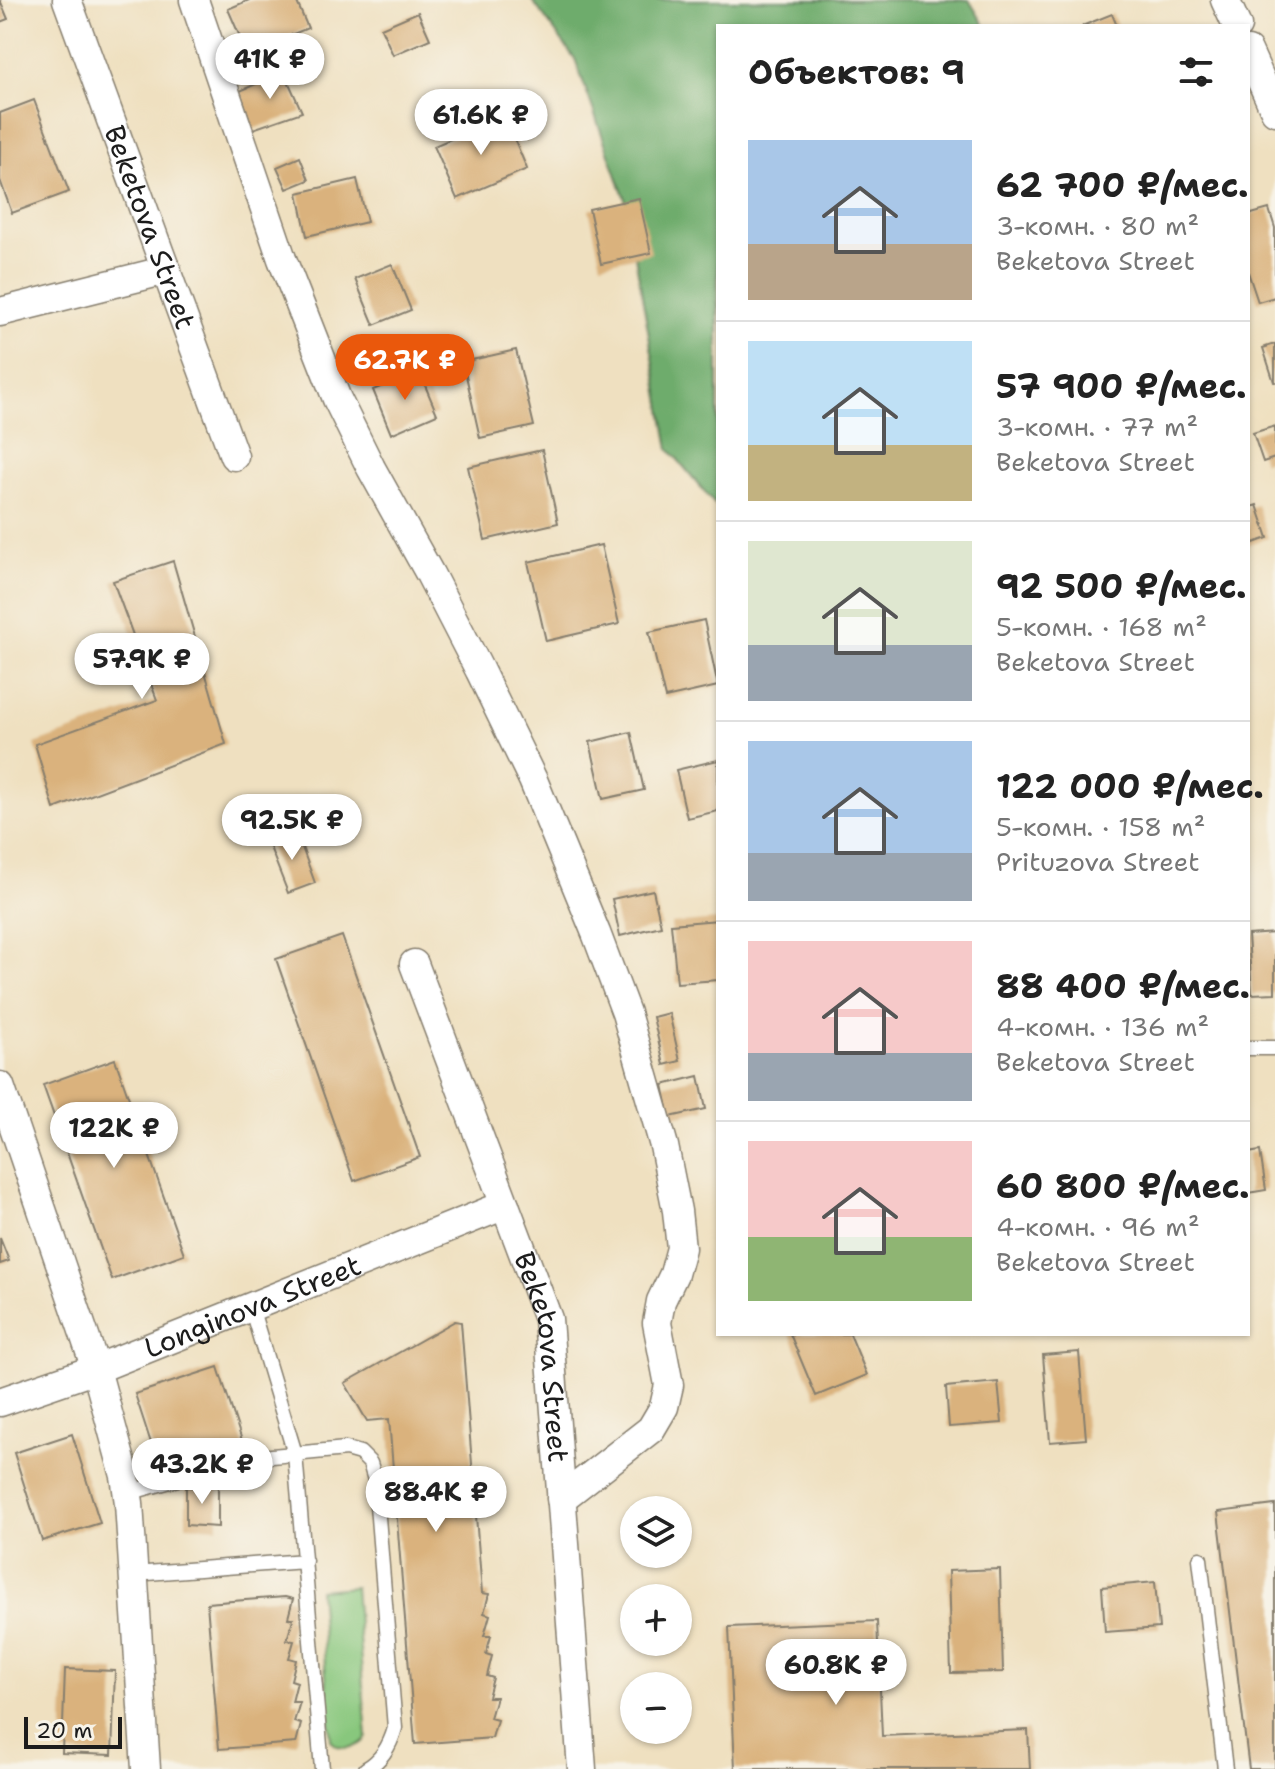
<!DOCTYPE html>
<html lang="ru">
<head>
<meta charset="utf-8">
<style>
	:root { --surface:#fff; --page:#f6f6f6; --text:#222; --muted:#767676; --line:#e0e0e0; --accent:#ea580c }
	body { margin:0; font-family:"Shantell Sans",sans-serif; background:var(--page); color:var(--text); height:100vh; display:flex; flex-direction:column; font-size:30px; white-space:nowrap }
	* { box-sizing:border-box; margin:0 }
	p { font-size:26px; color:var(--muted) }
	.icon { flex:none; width:44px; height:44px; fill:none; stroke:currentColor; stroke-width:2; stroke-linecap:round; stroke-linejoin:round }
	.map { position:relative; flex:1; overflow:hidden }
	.sheet { position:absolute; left:716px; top:24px; width:534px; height:1312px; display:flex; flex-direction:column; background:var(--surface); border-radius:0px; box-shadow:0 2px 6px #0004 }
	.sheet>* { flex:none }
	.fabs { position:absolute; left:620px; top:1496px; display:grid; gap:16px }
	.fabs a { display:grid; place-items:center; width:72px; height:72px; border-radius:50%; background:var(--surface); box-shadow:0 2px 6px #0004; font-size:40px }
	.scale { position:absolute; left:24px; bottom:20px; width:98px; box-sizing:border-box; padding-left:8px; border:4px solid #1c1c1c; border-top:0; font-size:22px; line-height:28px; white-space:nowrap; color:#1c1c1c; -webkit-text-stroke:6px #f7f3e8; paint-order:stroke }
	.price { position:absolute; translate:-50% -68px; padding:0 18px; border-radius:28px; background:#fff; color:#222; font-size:26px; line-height:52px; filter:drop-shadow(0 2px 4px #0008) }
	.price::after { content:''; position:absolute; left:50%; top:48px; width:24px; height:18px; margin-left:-12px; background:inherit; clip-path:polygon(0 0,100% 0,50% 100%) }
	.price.active { background:var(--accent); color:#fff }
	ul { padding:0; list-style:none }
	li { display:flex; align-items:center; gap:24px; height:200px; padding:0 32px }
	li+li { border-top:2px solid var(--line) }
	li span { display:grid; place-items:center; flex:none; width:224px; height:160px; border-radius:0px; color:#555 }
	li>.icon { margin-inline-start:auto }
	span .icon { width:96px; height:96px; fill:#fffc; stroke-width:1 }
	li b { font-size:34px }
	h2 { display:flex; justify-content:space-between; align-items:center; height:96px; padding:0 32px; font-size:34px }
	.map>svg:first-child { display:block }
	.green { fill:#88c77d; stroke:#52724c; stroke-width:2 }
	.forest { fill:#6eac6c; stroke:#456444; stroke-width:2 }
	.building { fill:#dab27d }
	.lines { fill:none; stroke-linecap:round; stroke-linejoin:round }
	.service-casing { stroke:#867e6e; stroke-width:17 }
	.minor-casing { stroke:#867e6e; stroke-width:31 }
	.service { stroke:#fff; stroke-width:14 }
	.minor { stroke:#fff; stroke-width:28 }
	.labels { text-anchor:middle; stroke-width:6; stroke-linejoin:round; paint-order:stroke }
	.street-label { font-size:28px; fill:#1c1c1c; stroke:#f7f3e8 }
</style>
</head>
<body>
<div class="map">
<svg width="1275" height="1769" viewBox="0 0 1275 1769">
	<rect width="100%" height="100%" fill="#f7f3e8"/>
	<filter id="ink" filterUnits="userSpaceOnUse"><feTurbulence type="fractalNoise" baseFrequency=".0125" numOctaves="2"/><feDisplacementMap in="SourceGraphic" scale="16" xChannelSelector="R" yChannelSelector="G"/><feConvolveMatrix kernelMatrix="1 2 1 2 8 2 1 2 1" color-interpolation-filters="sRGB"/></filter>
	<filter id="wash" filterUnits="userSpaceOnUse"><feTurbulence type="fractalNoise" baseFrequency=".006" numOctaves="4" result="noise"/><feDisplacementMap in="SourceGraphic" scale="32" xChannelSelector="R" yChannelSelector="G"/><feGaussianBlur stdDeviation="1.8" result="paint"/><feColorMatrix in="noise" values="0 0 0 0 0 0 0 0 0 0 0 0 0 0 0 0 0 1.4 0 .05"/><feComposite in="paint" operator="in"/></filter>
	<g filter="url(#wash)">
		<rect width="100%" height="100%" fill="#efe0c0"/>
		<path class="green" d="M 355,1587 L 367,1737 C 360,1749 339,1752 331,1740 L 319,1590 Z"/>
		<path class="forest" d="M 532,0 L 969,0 L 985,26 L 718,26 L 718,508 L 669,449 L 625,199 L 575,59 Z"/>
		<g id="blocks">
			<path class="building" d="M 0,0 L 8,19 L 0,22 Z
				M 249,0 L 296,0 L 308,28 L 247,53 L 228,9 Z
				M 418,12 L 430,39 L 393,55 L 381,28 Z
				M 1112,14 L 1117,26 L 1082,26 Z
				M 284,72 L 302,112 L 253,129 L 240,91 Z
				M 34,100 L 69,192 L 12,213 L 0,180 L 0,113 Z
				M 505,116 L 527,169 L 457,199 L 434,146 Z
				M 300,157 L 309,180 L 287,189 L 277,167 Z
				M 357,179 L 367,222 L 307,236 L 298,193 Z
				M 639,198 L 651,253 L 601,264 L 589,209 Z
				M 1269,209 L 1275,228 L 1275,297 L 1258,302 L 1248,272 L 1248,215 Z
				M 392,264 L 411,310 L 374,325 L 355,279 Z
				M 1275,344 L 1275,382 L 1274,382 L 1263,348 Z
				M 516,350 L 534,426 L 480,438 L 463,362 Z
				M 419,371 L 437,414 L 391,434 L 373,390 Z
				M 1275,426 L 1275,458 L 1263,462 L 1253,433 Z
				M 542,450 L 558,523 L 485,540 L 468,467 Z
				M 1257,505 L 1268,538 L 1248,545 L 1248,508 Z
				M 601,545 L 619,624 L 546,641 L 528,562 Z
				M 173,561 L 226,744 L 54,809 L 35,744 L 157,700 L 113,581 Z
				M 704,620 L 718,686 L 665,698 L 649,632 Z
				M 631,732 L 644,790 L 603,799 L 590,742 Z
				M 718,760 L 718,811 L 687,818 L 676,770 Z
				M 296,831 L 315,883 L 288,893 L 268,842 Z
				M 653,890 L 661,926 L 620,936 L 612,899 Z
				M 718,920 L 718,980 L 677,983 L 671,924 Z
				M 1275,933 L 1275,993 L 1252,994 L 1248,935 Z
				M 342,936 L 420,1157 L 354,1181 L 276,959 Z
				M 669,1013 L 680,1061 L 664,1065 L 653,1017 Z
				M 115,1059 L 184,1254 L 112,1280 L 43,1085 Z
				M 699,1076 L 706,1109 L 670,1117 L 663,1085 Z
				M 1260,1151 L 1266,1190 L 1248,1193 L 1248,1153 Z
				M 0,1238 L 9,1261 L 0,1264 Z
				M 455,1321 L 461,1322 L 482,1593 L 489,1594 L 484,1613 L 490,1615 L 484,1636 L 491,1636 L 486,1654 L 492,1656 L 487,1676 L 493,1678 L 488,1697 L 496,1697 L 490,1718 L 497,1720 L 492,1738 L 415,1744 L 389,1419 L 367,1421 L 345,1383 Z
				M 790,1334 L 850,1334 L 867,1375 L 816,1396 Z
				M 1079,1352 L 1086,1439 L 1050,1442 L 1043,1355 Z
				M 218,1367 L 248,1459 L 165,1486 L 135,1394 Z
				M 998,1382 L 1002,1423 L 949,1427 L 946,1387 Z
				M 72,1434 L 100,1523 L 42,1541 L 14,1453 Z
				M 218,1486 L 218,1527 L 186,1525 L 186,1487 Z
				M 1275,1505 L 1275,1769 L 1249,1769 L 1218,1512 Z
				M 1000,1569 L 1003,1672 L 951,1673 L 948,1571 Z
				M 1155,1582 L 1159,1628 L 1105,1632 L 1102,1587 Z
				M 285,1597 L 293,1599 L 288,1618 L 293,1619 L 287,1640 L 294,1641 L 289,1658 L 296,1660 L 291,1680 L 297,1682 L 292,1702 L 300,1702 L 294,1722 L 301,1724 L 296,1743 L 219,1749 L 207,1603 Z
				M 877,1621 L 882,1736 L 1028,1730 L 1030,1769 L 735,1769 L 729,1627 Z
				M 65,1669 L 115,1671 L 112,1755 L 62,1753 Z"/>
		</g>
	</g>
	<g filter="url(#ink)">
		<use href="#blocks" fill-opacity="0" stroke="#867e6e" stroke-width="2"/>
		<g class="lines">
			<g class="service-casing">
				<path id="service" d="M 1248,1048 L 1275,1048
					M 251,1307 L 295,1454 L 322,1769
					M 128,1493 L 251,1458 L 346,1449 L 360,1453 L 370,1463 L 375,1480 L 395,1728 C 390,1746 382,1760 366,1769
					M 1200,1559 L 1225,1769
					M 134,1574 L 305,1561"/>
			</g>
			<g class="minor-casing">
				<g id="minor">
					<path id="s1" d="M 67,0 L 234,456"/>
					<path d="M 194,0 L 282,259 L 337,399 L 371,468 L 430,574 L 480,671 L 533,780 L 596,933 L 626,1013 L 664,1146 L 677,1211 L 681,1248 L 674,1274 L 661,1301 L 657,1323 L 669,1385 L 664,1407 L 651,1429 L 561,1499"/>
					<path d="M 1225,0 L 1237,26"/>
					<path d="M 1248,51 L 1275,111"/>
					<path d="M 0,312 L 167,270"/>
					<path id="s2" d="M 414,964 L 548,1319 L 582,1769"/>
					<path d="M 0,1086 L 96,1369 L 125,1476 L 129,1503 L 146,1769"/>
					<path id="s3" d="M 0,1402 L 96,1369 L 505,1205"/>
				</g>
			</g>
			<use href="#service" class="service"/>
			<use href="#minor" class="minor"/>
		</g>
	</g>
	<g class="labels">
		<g class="street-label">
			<text dy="10" stroke="none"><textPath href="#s1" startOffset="242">Beketova Street</textPath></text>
			<text dy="10" stroke="none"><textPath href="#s3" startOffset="270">Longinova Street</textPath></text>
			<text dy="10" stroke="none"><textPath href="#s2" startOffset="416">Beketova Street</textPath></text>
		</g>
	</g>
</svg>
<div class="fabs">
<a><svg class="icon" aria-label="layers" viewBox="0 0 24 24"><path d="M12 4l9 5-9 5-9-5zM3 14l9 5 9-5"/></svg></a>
<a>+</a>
<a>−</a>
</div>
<div class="scale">20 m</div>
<b class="price" style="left:270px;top:101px">41K ₽</b>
<b class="price" style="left:481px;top:157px">61.6K ₽</b>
<b class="price active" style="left:405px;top:402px">62.7K ₽</b>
<b class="price" style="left:142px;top:701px">57.9K ₽</b>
<b class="price" style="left:292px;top:862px">92.5K ₽</b>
<b class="price" style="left:114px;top:1170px">122K ₽</b>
<b class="price" style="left:202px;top:1506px">43.2K ₽</b>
<b class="price" style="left:436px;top:1534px">88.4K ₽</b>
<b class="price" style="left:836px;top:1707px">60.8K ₽</b>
<section class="sheet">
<h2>Объектов: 9<svg class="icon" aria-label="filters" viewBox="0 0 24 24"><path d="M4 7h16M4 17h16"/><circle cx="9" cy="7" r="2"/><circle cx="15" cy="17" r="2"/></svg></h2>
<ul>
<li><span style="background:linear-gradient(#a9c7e8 65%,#b9a48a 0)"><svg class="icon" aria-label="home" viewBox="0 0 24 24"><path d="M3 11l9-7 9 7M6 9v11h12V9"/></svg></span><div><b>62 700 ₽/мес.</b><p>3-комн. · 80 m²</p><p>Beketova Street</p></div></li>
<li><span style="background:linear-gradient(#bfe0f5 65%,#c2b280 0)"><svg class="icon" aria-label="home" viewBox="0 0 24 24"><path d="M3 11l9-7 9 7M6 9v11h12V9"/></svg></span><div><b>57 900 ₽/мес.</b><p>3-комн. · 77 m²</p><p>Beketova Street</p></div></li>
<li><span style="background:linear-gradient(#dfe7d0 65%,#9aa5b1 0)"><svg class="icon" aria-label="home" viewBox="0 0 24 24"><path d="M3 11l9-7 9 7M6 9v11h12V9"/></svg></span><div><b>92 500 ₽/мес.</b><p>5-комн. · 168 m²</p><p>Beketova Street</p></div></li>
<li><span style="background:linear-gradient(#a9c7e8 70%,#9aa5b1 0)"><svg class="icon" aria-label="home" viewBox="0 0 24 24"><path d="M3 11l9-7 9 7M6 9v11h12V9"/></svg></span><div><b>122 000 ₽/мес.</b><p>5-комн. · 158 m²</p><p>Prituzova Street</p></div></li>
<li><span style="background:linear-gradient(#f6c9c9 70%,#9aa5b1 0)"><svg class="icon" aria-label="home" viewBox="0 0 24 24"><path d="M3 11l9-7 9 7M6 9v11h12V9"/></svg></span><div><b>88 400 ₽/мес.</b><p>4-комн. · 136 m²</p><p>Beketova Street</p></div></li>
<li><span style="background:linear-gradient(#f6c9c9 60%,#8fb573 0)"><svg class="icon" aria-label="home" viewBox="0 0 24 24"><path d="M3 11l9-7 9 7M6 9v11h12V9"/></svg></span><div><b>60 800 ₽/мес.</b><p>4-комн. · 96 m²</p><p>Beketova Street</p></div></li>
</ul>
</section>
</div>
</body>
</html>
